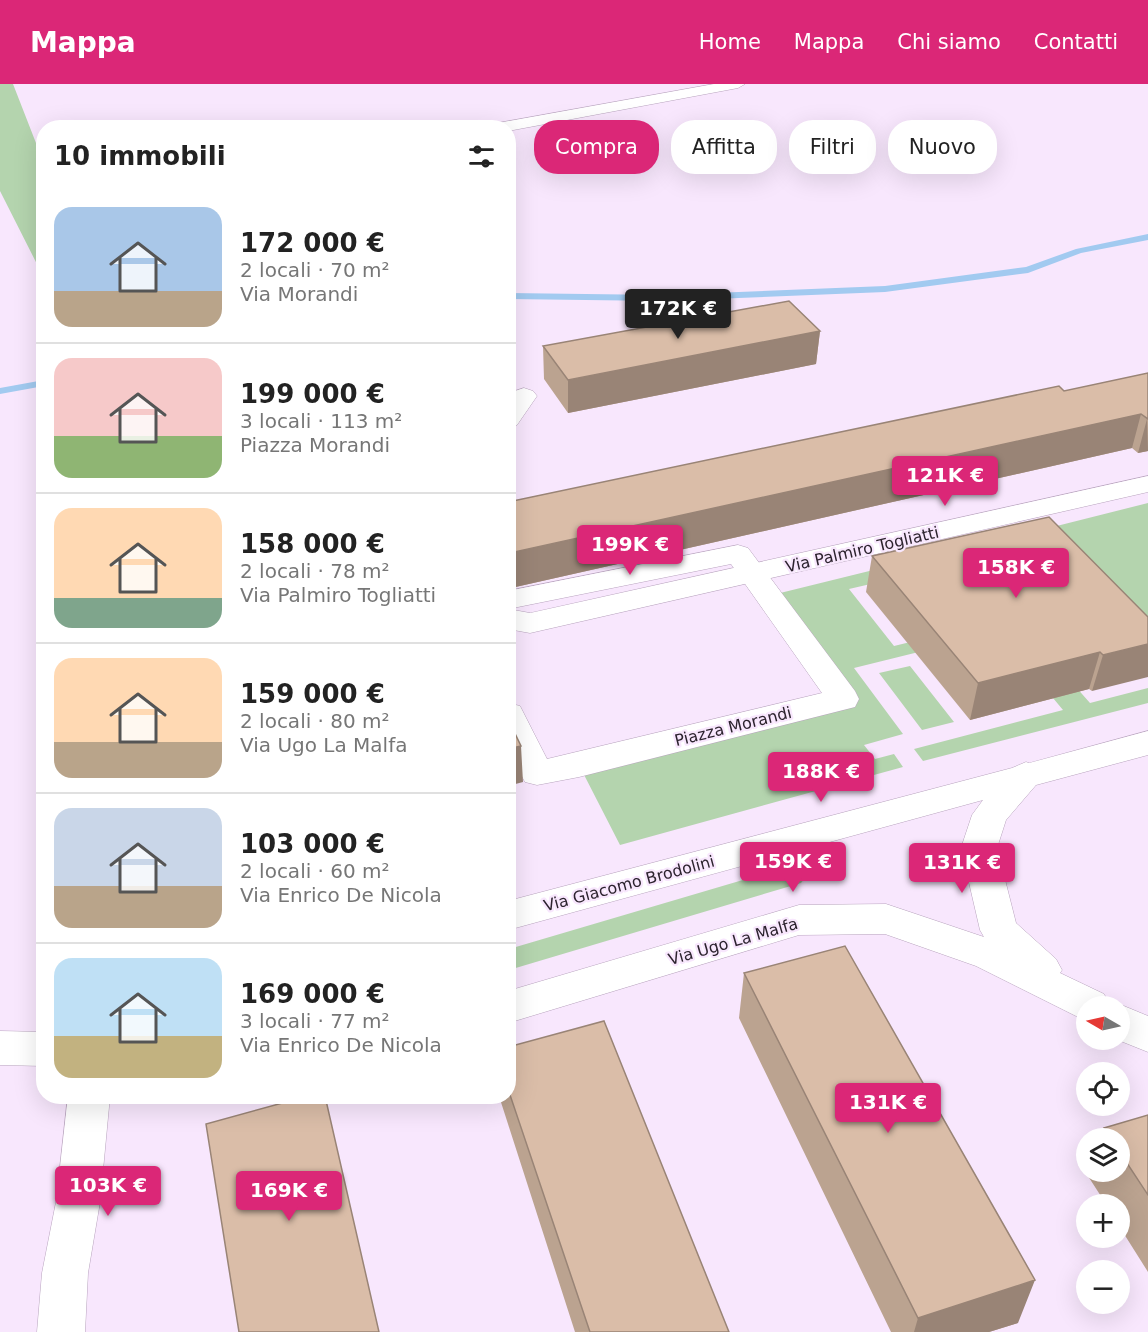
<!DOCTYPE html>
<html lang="it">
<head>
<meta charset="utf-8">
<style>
	:root { --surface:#fff; --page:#f6f6f6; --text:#222; --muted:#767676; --line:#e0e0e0; --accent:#db2777 }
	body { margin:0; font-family:"DejaVu Sans",sans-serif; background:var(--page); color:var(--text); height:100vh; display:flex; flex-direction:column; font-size:22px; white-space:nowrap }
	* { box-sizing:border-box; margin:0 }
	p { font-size:20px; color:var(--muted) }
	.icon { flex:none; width:33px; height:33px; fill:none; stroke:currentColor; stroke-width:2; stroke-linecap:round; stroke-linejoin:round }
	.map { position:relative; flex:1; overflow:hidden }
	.details { position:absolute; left:36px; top:36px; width:480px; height:984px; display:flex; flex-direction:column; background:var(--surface); border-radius:24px; box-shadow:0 6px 24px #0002 }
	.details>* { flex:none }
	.top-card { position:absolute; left:534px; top:36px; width:524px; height:54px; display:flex; gap:12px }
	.needle { width:39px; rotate:279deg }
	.controls { position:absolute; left:1076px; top:912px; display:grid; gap:12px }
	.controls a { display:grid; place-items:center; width:54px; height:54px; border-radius:50%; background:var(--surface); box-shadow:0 6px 24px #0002; font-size:30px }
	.price { position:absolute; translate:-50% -51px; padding:0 14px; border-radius:6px; background:var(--accent); color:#fff; font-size:20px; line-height:39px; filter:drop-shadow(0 2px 3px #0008) }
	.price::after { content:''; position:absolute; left:50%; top:36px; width:18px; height:14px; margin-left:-9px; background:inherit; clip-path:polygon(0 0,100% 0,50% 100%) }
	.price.active { background:#222; color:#fff }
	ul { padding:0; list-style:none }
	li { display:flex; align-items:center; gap:18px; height:150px; padding:0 18px }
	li+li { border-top:2px solid var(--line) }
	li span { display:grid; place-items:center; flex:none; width:168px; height:120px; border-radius:18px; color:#555 }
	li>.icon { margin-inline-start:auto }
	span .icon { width:72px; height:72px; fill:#fffc; stroke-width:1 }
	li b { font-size:26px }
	h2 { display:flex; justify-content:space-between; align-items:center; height:72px; padding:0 18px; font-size:26px }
	.tag { padding:0 21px; border-radius:24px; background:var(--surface); box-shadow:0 6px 24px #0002; font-size:21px; line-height:54px }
	.tag.active { background:var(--accent); color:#fff }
	header { display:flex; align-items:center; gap:36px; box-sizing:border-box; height:84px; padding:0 30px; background:var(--accent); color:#fff }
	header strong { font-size:28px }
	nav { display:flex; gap:33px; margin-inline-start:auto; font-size:21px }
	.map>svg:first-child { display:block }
	.green { fill:#b4d4ae }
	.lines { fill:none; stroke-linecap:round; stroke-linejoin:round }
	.stream { fill:#a2caf0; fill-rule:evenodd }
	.service-casing { stroke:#b8a4be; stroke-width:1 }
	.pedestrian-casing { stroke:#b8a4be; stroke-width:1 }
	.minor-casing { stroke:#b8a4be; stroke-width:1 }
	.service { fill:#fff; fill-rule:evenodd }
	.pedestrian { fill:#fff; fill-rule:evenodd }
	.minor { fill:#fff; fill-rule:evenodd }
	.wall { fill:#bba390 }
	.shaded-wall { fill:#998476 }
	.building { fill:#dabda8; stroke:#998476; stroke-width:1.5 }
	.labels { text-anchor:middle; stroke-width:4.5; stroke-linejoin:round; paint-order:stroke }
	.street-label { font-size:16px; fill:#2c232e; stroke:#f8e7fd }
</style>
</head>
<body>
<header>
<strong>Mappa</strong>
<nav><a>Home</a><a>Mappa</a><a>Chi siamo</a><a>Contatti</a></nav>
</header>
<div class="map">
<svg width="1148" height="1248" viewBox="0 0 1148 1248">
	<rect width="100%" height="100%" fill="#f8e7fd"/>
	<path class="green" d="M 0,0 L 13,0 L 43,77 L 43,192 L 0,107 Z
		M 1148,419 L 1148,566 L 1118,535 L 1001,456 Z
		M 918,475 L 927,487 L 849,505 L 894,562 L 943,550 L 951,560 L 854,584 L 903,650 L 864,661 L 875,675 L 894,670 L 903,683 L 620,761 L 579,681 L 842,615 L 768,512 Z
		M 910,582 L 954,638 L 922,646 L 879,589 Z
		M 1059,584 L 1090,619 L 1148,604 L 1148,619 L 923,677 L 914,665 L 1063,626 L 1033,590 Z
		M 790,782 L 803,788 L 805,794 L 801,799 L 509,886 L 509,865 Z"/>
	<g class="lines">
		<path class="stream" d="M 1148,150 L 1148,156 L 1081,169 L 1028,189 L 885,208 L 663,217 L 508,215 L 508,209 L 663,211 L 885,202 L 1026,183 L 1076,165 Z
			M 44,296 L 44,302 L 0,310 L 0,304 Z"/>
		<g class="service-casing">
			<path id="service" d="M 714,0 L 745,0 L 738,4 L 508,47 L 508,44 L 490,44 L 498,39 Z"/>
		</g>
		<g class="pedestrian-casing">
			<path id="pedestrian" d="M 738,461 L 748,464 L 855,607 L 859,615 L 855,623 L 579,693 L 537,701 L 525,698 L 508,666 L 508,619 L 520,622 L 547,675 L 822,609 L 731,480 L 508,525 L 508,507 Z"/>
		</g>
		<g class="minor-casing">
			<path id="minor" d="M 524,304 L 533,307 L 537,312 L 517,341 L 508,343 L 508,316 L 515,307 Z
				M 1148,392 L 1148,408 L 530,549 L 508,545 L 508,525 L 530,529 Z
				M 1148,647 L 1148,671 L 1036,701 L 1006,736 L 997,764 L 1016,839 L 1056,875 L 1062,886 L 1060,889 L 1104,910 L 1110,922 L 1086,922 L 1086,937 L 976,882 L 885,850 L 799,851 L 508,939 L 508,907 L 799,821 L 886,820 L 984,853 L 980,846 L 961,764 L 972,731 L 983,716 L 508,846 L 508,817 L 1012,684 L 1026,678 L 1029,679 Z
				M 1119,920 L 1148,932 L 1148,968 L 1118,956 L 1119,922 L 1113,922 Z
				M 0,947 L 44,948 L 44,982 L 0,981 Z
				M 68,1012 L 110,1012 L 100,1118 L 88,1189 L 85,1248 L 37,1248 L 42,1189 L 56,1118 Z"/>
		</g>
		<use href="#service" class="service"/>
		<use href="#pedestrian" class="pedestrian"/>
		<use href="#minor" class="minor"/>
	</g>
	<path class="wall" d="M 820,247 L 816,280 L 568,329 L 544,295 L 543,262 Z
		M 1148,289 L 1148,367 L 1138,369 L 1132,364 L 511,504 L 508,500 L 508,418 L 1064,307 Z
		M 872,472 L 1148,533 L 1092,607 L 1089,605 L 970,636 L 866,508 Z
		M 744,889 L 1018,1239 L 989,1248 L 891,1248 L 739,934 Z
		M 508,963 L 729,1248 L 575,1248 L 499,1012 L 508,1012 Z
		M 1148,1031 L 1148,1188 L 1119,1142 L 1119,1120 L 1106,1120 L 1086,1089 L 1086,1088 L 1119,1088 L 1119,1054 L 1100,1054 L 1104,1044 Z"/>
	<path class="shaded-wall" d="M 820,247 L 816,280 L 568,329 L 568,296 Z
		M 508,255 L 509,255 L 510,288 L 508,288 Z
		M 1141,330 L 1132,364 L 511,504 L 510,469 Z
		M 1147,335 L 1148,367 L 1138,369 Z
		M 1148,560 L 1148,593 L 1092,607 L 1103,571 Z
		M 1100,568 L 1089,605 L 970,636 L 978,599 Z
		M 521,662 L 523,698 L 508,702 L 508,665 Z
		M 1035,1196 L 1018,1239 L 989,1248 L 914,1248 L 918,1234 Z"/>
	<path class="building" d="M 789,217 L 820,247 L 568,296 L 543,262 Z
		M 1148,289 L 1148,335 L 1141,330 L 510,469 L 508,467 L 508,418 L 1059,302 L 1064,307 Z
		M 1049,433 L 1148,533 L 1148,560 L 1103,571 L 1100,568 L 978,599 L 872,472 Z
		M 508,635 L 521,662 L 508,665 Z
		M 845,862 L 1035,1196 L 918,1234 L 744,889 Z
		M 604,937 L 729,1248 L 590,1248 L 508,1005 L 508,963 Z
		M 308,1012 L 325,1012 L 379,1248 L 239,1248 L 206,1040 Z
		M 1148,1031 L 1148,1111 L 1119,1067 L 1119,1054 L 1111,1054 L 1104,1044 Z"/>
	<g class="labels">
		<g class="street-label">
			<text transform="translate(862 465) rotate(-13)" y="6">Via Palmiro Togliatti</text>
			<text transform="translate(733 642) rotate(-14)" y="6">Piazza Morandi</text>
			<text transform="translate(629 799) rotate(-15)" y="6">Via Giacomo Brodolini</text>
			<text transform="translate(733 857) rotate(-16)" y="6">Via Ugo La Malfa</text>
		</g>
	</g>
</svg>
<div class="controls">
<a><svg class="needle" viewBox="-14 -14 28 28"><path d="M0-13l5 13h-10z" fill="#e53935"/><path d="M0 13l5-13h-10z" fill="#767676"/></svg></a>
<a><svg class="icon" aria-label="locate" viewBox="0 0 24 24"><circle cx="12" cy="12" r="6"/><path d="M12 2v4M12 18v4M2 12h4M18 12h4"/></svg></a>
<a><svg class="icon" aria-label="layers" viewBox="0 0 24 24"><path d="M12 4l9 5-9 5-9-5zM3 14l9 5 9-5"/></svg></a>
<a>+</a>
<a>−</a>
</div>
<b class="price active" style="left:678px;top:256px">172K €</b>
<b class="price" style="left:945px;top:423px">121K €</b>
<b class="price" style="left:630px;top:492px">199K €</b>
<b class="price" style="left:1016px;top:515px">158K €</b>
<b class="price" style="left:821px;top:719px">188K €</b>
<b class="price" style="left:793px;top:809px">159K €</b>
<b class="price" style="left:962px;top:810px">131K €</b>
<b class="price" style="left:888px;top:1050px">131K €</b>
<b class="price" style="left:108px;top:1133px">103K €</b>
<b class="price" style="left:289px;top:1138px">169K €</b>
<div class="top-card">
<a class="tag active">Compra</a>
<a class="tag">Affitta</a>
<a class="tag">Filtri</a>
<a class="tag">Nuovo</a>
</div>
<section class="details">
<h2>10 immobili<svg class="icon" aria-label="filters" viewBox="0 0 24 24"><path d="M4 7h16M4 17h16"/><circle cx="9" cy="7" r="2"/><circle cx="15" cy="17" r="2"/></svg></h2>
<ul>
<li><span style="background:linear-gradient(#a9c7e8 70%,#b9a48a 0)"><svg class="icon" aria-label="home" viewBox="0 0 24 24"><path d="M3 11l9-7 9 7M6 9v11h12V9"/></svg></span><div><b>172 000 €</b><p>2 locali · 70 m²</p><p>Via Morandi</p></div></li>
<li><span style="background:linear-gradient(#f6c9c9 65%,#8fb573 0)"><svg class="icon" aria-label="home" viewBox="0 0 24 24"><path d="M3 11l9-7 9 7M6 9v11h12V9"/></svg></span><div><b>199 000 €</b><p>3 locali · 113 m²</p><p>Piazza Morandi</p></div></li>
<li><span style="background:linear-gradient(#ffd9b3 75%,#7fa58c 0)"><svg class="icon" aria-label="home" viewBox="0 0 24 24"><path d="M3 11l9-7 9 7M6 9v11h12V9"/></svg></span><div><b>158 000 €</b><p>2 locali · 78 m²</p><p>Via Palmiro Togliatti</p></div></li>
<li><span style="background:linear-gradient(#ffd9b3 70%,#b9a48a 0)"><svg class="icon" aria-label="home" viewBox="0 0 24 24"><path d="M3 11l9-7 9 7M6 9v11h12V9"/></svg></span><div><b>159 000 €</b><p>2 locali · 80 m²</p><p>Via Ugo La Malfa</p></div></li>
<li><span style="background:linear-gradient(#c9d6e8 65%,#b9a48a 0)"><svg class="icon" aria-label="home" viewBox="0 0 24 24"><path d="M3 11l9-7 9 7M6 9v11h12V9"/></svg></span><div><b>103 000 €</b><p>2 locali · 60 m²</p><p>Via Enrico De Nicola</p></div></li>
<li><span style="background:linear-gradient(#bfe0f5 65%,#c2b280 0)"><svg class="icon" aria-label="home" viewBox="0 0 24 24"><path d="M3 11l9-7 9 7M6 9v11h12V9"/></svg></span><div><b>169 000 €</b><p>3 locali · 77 m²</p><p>Via Enrico De Nicola</p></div></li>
</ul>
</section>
</div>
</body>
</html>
